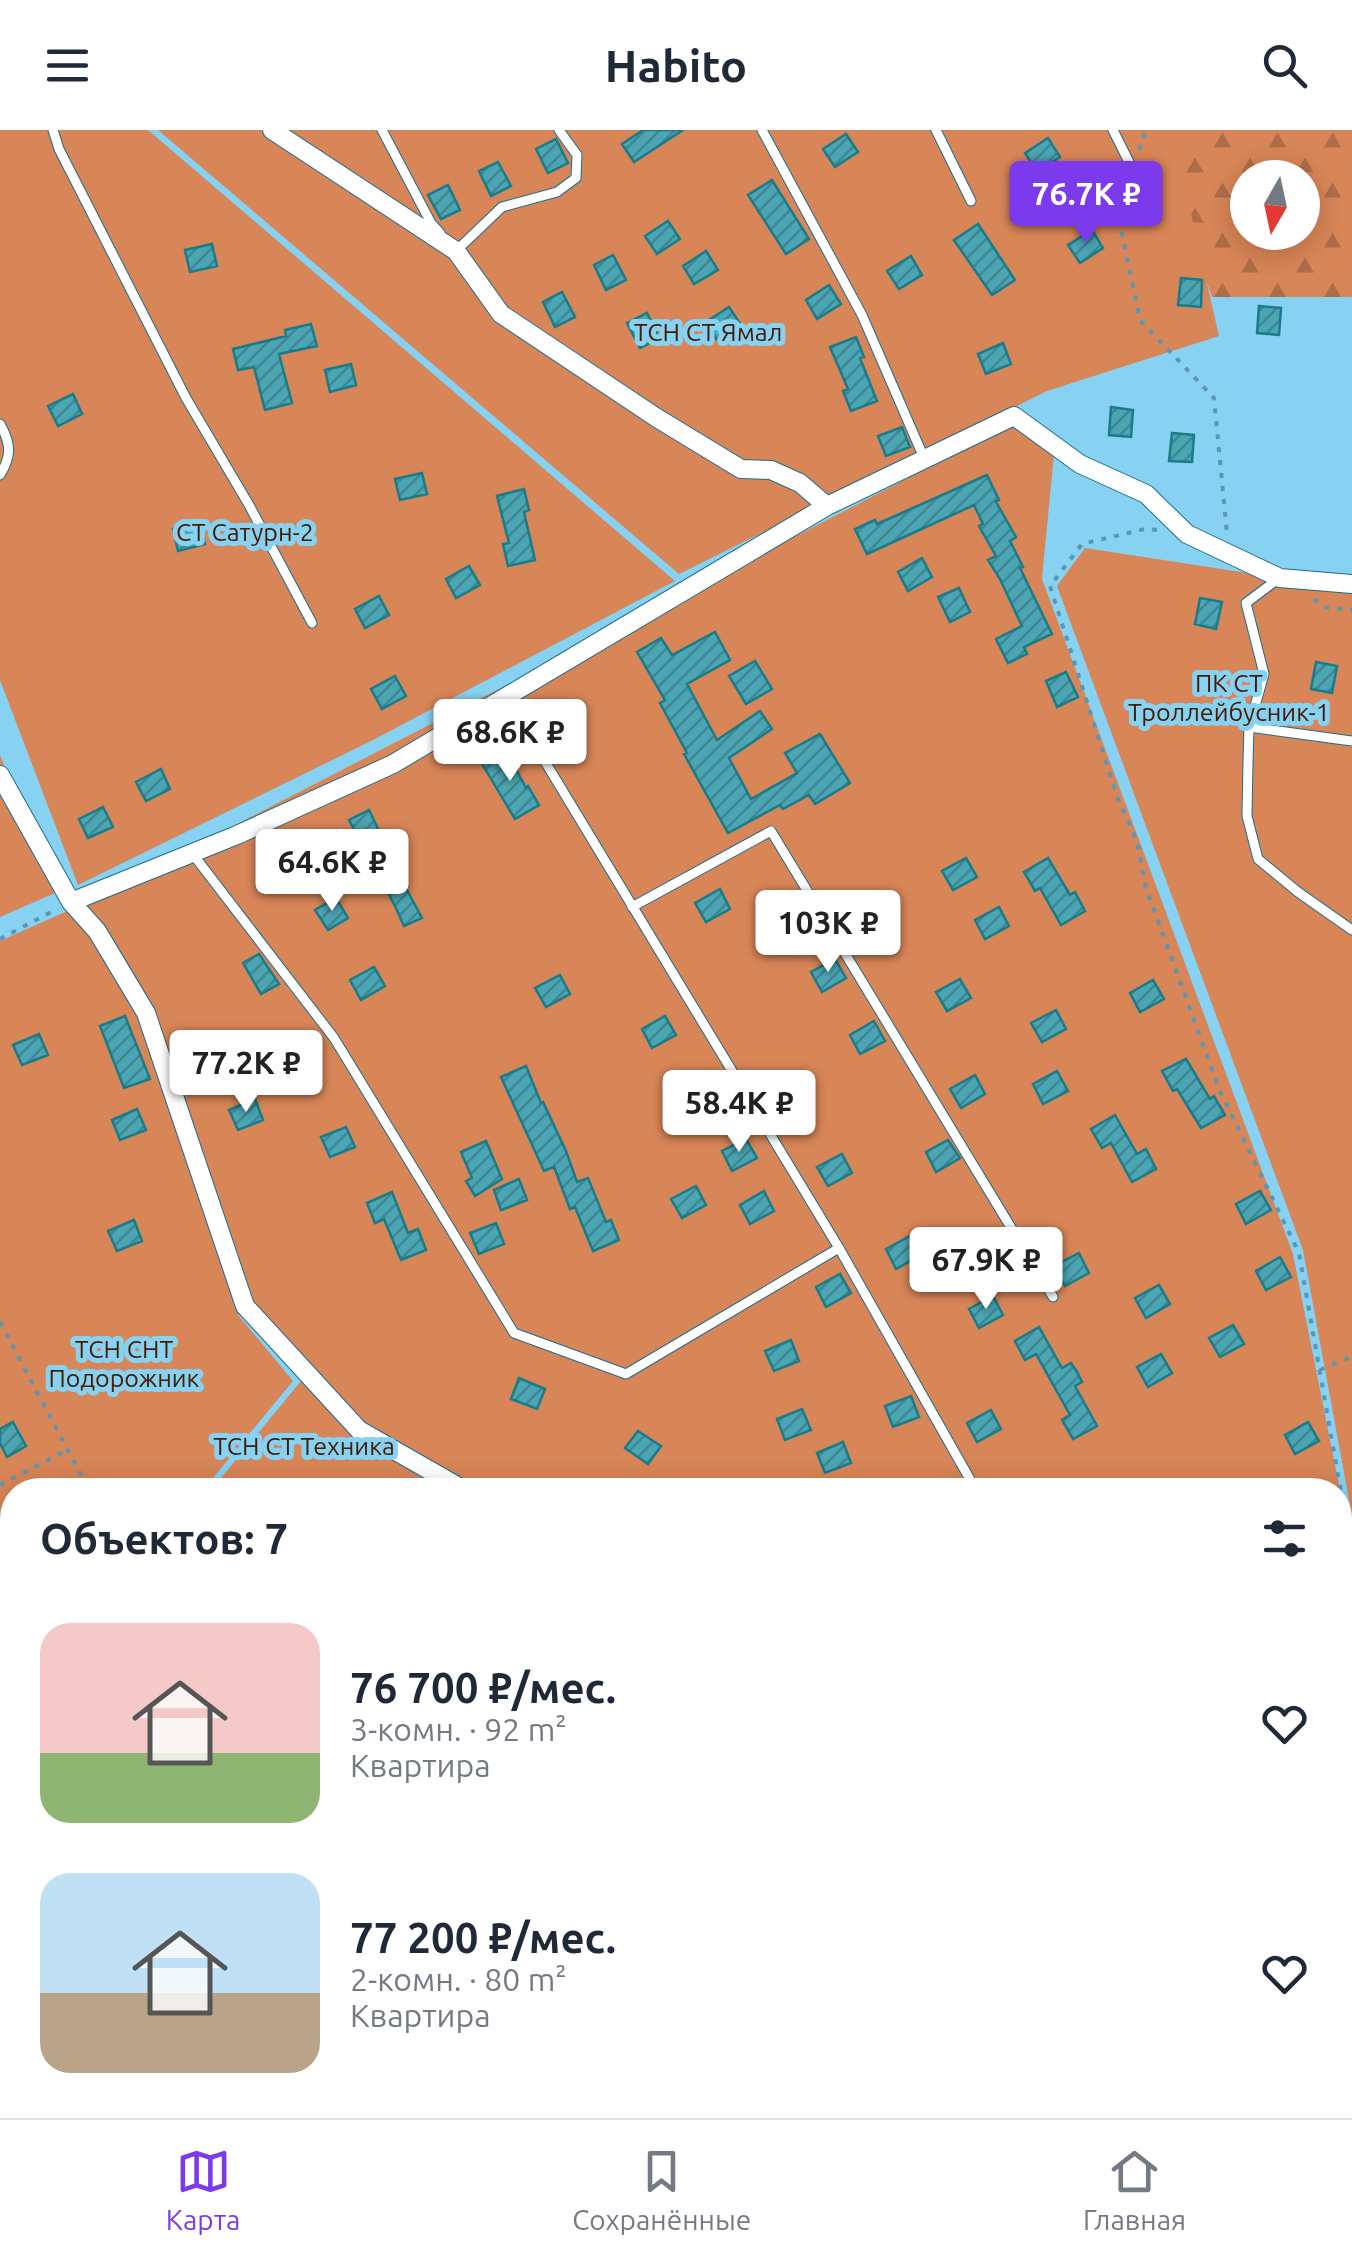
<!DOCTYPE html>
<html lang="ru">
<head>
<meta charset="utf-8">
<style>
	:root { --surface:#fff; --page:#f6f6f7; --text:#1f2937; --muted:#747a83; --line:#e0e1e3; --accent:#7c3aed }
	body { margin:0; font-family:Ubuntu,sans-serif; background:var(--page); color:var(--text); height:100vh; display:flex; flex-direction:column; font-size:38px; white-space:nowrap }
	* { box-sizing:border-box; margin:0 }
	p { font-size:32px; color:var(--muted) }
	.icon { flex:none; width:55px; height:55px; fill:none; stroke:currentColor; stroke-width:2; stroke-linecap:round; stroke-linejoin:round }
	.map { position:relative; flex:1; overflow:hidden }
	.sheet { position:absolute; left:0px; top:1348px; width:1352px; height:642px; display:flex; flex-direction:column; background:var(--surface); border-radius:40px 40px 0 0; box-shadow:0 5px 25px #0003 }
	.sheet>* { flex:none }
	.needle { width:65px; rotate:189deg }
	.controls { position:absolute; left:1230px; top:30px; display:grid; gap:20px }
	.controls a { display:grid; place-items:center; width:90px; height:90px; border-radius:50%; background:var(--surface); box-shadow:0 5px 25px #0003; font-size:50px }
	.price { position:absolute; translate:-50% -85px; padding:0 22px; border-radius:10px; background:#fff; color:#222; font-size:32px; line-height:65px; filter:drop-shadow(0 2px 5px #0008) }
	.price::after { content:''; position:absolute; left:50%; top:60px; width:30px; height:22px; margin-left:-15px; background:inherit; clip-path:polygon(0 0,100% 0,50% 100%) }
	.price.on { background:var(--accent); color:#fff }
	ul { padding:0; list-style:none }
	li { display:flex; align-items:center; gap:30px; height:250px; padding:0 40px }
	li span { display:grid; place-items:center; flex:none; width:280px; height:200px; border-radius:30px; color:#555 }
	li>.icon { margin-inline-start:auto }
	span .icon { width:120px; height:120px; fill:#fffc; stroke-width:1 }
	li b { font-size:42px }
	h2 { display:flex; justify-content:space-between; align-items:center; height:120px; padding:0 40px; font-size:42px }
	header { display:flex; justify-content:space-between; align-items:center; height:130px; padding:0 40px; background:var(--surface); font-size:45px; font-weight:600 }
	.tabs { display:flex; justify-content:space-around; align-items:center; height:140px; border-top:2px solid var(--line); background:var(--surface); font-size:28px; color:var(--muted) }
	.tabs a { display:grid; justify-items:center; gap:5px }
	.tabs .on { color:var(--accent) }
	.map>svg:first-child { display:block }
	.forest { fill:url(#forest-firs); fill-rule:evenodd }
	.garden { fill:#d88557 }
	.building { fill:url(#building-hatch); stroke:#187c89; stroke-width:2.5 }
	.lines { fill:none; stroke-linecap:round; stroke-linejoin:round }
	.service-casing { stroke:#1e6d8b; stroke-width:11 }
	.minor-casing { stroke:#1e6d8b; stroke-width:20 }
	.path { stroke:#5c97b1; stroke-width:4; stroke-dasharray:5 8; stroke-linecap:butt }
	.service { stroke:#fff; stroke-width:9 }
	.minor { stroke:#fff; stroke-width:18 }
	.labels { text-anchor:middle; stroke-width:10; stroke-linejoin:round; paint-order:stroke }
	.park-label { font-size:25px; fill:#451b01; stroke:#87d1f2 }
</style>
</head>
<body>
<header><svg class="icon" aria-label="menu" viewBox="0 0 24 24"><path d="M4 6h16M4 12h16M4 18h16"/></svg>Habito<svg class="icon" aria-label="search" viewBox="0 0 24 24"><circle cx="10" cy="10" r="6"/><path d="M15 15l6 6"/></svg></header>
<div class="map">
<svg width="1352" height="1988" viewBox="0 0 1352 1988">
	<defs>
		<pattern id="forest-firs" width="22" height="20" patternUnits="userSpaceOnUse" patternTransform="scale(2.5)"><rect width="22" height="20" fill="#d88557"/><path d="M5 1l3.5 6h-7zM16 11l3.5 6h-7z" fill="#ae6d49"/></pattern>
		<pattern id="building-hatch" width="6" height="6" patternUnits="userSpaceOnUse" patternTransform="scale(2.5)"><rect width="6" height="6" fill="#4ca5b3"/><path d="M-1 1l2-2M0 6l6-6M5 7l2-2" fill="none" stroke="#3e8793"/></pattern>
	</defs>
	<rect width="100%" height="100%" fill="#87d1f2"/>
	<path class="forest" d="M 1162,0 L 1352,0 L 1352,167 L 1212,167 L 1169,46 ZM 1248,48 L 1302,48 L 1302,102 L 1248,102 Z
		M 1340,1909 L 1352,1909 L 1352,1988 L 1299,1988 L 1295,1982 L 1296,1978 L 1340,1978 Z"/>
	<path class="garden" d="M 0,0 L 148,0 L 675,451 L 373,610 L 78,755 L 0,550 Z
		M 158,0 L 1172,0 L 1219,206 L 1047,261 L 679,444 Z
		M 1015,293 L 1054,323 L 1042,449 L 1293,1124 L 1340,1360 L 476,1360 L 362,1294 L 250,1173 L 151,881 L 82,774 Z
		M 1085,418 L 1352,459 L 1352,1386 L 1303,1120 L 1057,456 Z
		M 0,625 L 55,763 L 0,787 Z
		M 72,779 L 93,805 L 142,885 L 239,1186 L 293,1251 L 203,1360 L 12,1360 L 12,1533 L 0,1538 L 0,811 Z
		M 301,1251 L 351,1302 L 452,1360 L 211,1360 Z
		M 1340,1361 L 1352,1422 L 1352,1721 L 1340,1751 Z
		M 12,1540 L 12,1978 L 368,1978 L 374,1988 L 0,1988 L 0,1545 Z
		M 1352,1728 L 1352,1893 L 1340,1893 L 1340,1758 Z
		M 373,1978 L 730,1978 L 732,1988 L 379,1988 Z
		M 740,1978 L 1273,1978 L 1273,1988 L 741,1988 Z"/>
	<path class="building" d="M 643,0 L 683,0 L 634,32 L 622,14 Z
		M 846,4 L 858,22 L 835,37 L 823,19 Z
		M 1048,8 L 1060,27 L 1037,42 L 1025,23 Z
		M 556,9 L 568,33 L 548,43 L 536,19 Z
		M 498,32 L 511,56 L 491,66 L 479,41 Z
		M 772,50 L 809,109 L 786,124 L 748,65 Z
		M 448,55 L 460,80 L 441,89 L 428,65 Z
		M 668,91 L 680,109 L 657,124 L 645,106 Z
		M 978,94 L 1015,150 L 992,165 L 954,110 Z
		M 1092,100 L 1103,118 L 1080,133 L 1068,115 Z
		M 212,114 L 217,136 L 190,142 L 185,120 Z
		M 706,121 L 718,140 L 694,154 L 683,136 Z
		M 613,125 L 626,150 L 606,160 L 594,135 Z
		M 911,126 L 922,145 L 899,159 L 887,141 Z
		M 1181,148 L 1202,150 L 1201,177 L 1178,175 Z
		M 829,155 L 841,174 L 817,189 L 806,170 Z
		M 562,162 L 575,187 L 555,197 L 543,172 Z
		M 1259,176 L 1281,178 L 1279,205 L 1257,203 Z
		M 729,177 L 741,195 L 717,210 L 706,192 Z
		M 647,183 L 659,208 L 640,218 L 627,193 Z
		M 311,194 L 317,216 L 279,224 L 292,273 L 265,280 L 254,237 L 238,240 L 233,219 L 286,206 L 285,200 Z
		M 856,207 L 864,227 L 860,228 L 877,271 L 851,281 L 843,261 L 848,259 L 830,217 Z
		M 1003,213 L 1011,234 L 986,244 L 978,224 Z
		M 351,234 L 356,255 L 330,262 L 325,240 Z
		M 73,264 L 82,284 L 58,296 L 48,276 Z
		M 1111,277 L 1133,280 L 1131,307 L 1109,305 Z
		M 902,297 L 910,317 L 886,326 L 878,306 Z
		M 1172,303 L 1194,305 L 1192,332 L 1169,331 Z
		M 422,343 L 427,364 L 400,370 L 395,349 Z
		M 987,345 L 999,370 L 996,372 L 1016,407 L 1010,411 L 1023,437 L 1020,438 L 1052,504 L 1024,517 L 1027,524 L 1008,533 L 996,509 L 1022,496 L 1000,449 L 988,430 L 996,426 L 979,396 L 983,394 L 974,375 L 867,424 L 855,399 L 875,390 L 877,394 Z
		M 524,359 L 529,380 L 524,382 L 535,430 L 508,436 L 503,414 L 509,413 L 497,366 Z
		M 200,393 L 205,414 L 178,421 L 173,399 Z
		M 922,428 L 932,447 L 908,461 L 898,442 Z
		M 469,436 L 480,455 L 456,468 L 446,449 Z
		M 959,458 L 970,482 L 950,492 L 938,467 Z
		M 379,466 L 389,485 L 365,498 L 355,479 Z
		M 1200,468 L 1222,472 L 1216,499 L 1195,494 Z
		M 715,502 L 730,530 L 687,554 L 717,610 L 760,581 L 772,599 L 729,628 L 751,669 L 797,643 L 785,623 L 820,604 L 850,653 L 815,674 L 809,665 L 783,679 L 780,675 L 728,703 L 684,624 L 687,623 L 660,573 L 665,570 L 637,522 L 661,508 L 672,525 Z
		M 755,531 L 772,559 L 746,574 L 729,546 Z
		M 1316,532 L 1337,536 L 1332,563 L 1311,559 Z
		M 1066,542 L 1078,567 L 1057,577 L 1046,551 Z
		M 395,546 L 406,566 L 382,579 L 371,559 Z
		M 505,619 L 526,658 L 528,656 L 539,675 L 515,689 L 481,632 Z
		M 161,639 L 170,659 L 146,671 L 136,652 Z
		M 103,677 L 113,697 L 88,708 L 79,689 Z
		M 369,680 L 381,705 L 378,706 L 422,788 L 404,796 L 395,776 L 349,690 Z
		M 966,728 L 977,747 L 953,760 L 942,741 Z
		M 1048,728 L 1070,765 L 1075,762 L 1085,781 L 1061,795 L 1040,758 L 1035,761 L 1024,742 Z
		M 720,759 L 730,779 L 706,792 L 695,773 Z
		M 336,768 L 348,788 L 328,800 L 315,780 Z
		M 999,777 L 1009,796 L 985,809 L 975,790 Z
		M 259,824 L 279,854 L 261,864 L 243,833 Z
		M 835,829 L 846,848 L 822,862 L 811,842 Z
		M 374,837 L 385,856 L 361,870 L 350,850 Z
		M 560,845 L 570,864 L 546,877 L 535,858 Z
		M 960,849 L 971,868 L 947,881 L 936,862 Z
		M 1153,850 L 1164,869 L 1140,882 L 1130,863 Z
		M 1056,880 L 1066,899 L 1042,912 L 1031,893 Z
		M 125,886 L 150,949 L 124,958 L 100,896 Z
		M 665,886 L 676,905 L 652,918 L 642,899 Z
		M 874,891 L 885,911 L 860,924 L 850,905 Z
		M 39,904 L 48,925 L 22,935 L 13,915 Z
		M 1186,929 L 1210,969 L 1214,966 L 1225,985 L 1201,998 L 1177,959 L 1173,961 L 1162,941 Z
		M 526,936 L 541,973 L 543,972 L 566,1021 L 577,1052 L 588,1048 L 606,1092 L 611,1090 L 619,1110 L 593,1121 L 575,1077 L 570,1079 L 554,1037 L 544,1041 L 501,947 Z
		M 1057,941 L 1068,961 L 1043,974 L 1033,954 Z
		M 975,945 L 985,964 L 961,978 L 950,959 Z
		M 696,951 L 707,970 L 683,984 L 672,964 Z
		M 255,969 L 263,990 L 238,1000 L 229,980 Z
		M 137,979 L 146,1000 L 120,1010 L 112,990 Z
		M 1115,985 L 1137,1024 L 1146,1019 L 1156,1039 L 1132,1052 L 1111,1013 L 1102,1018 L 1091,999 Z
		M 346,997 L 355,1017 L 330,1027 L 321,1007 Z
		M 746,1009 L 757,1028 L 732,1041 L 722,1021 Z
		M 948,1010 L 960,1028 L 936,1042 L 926,1022 Z
		M 486,1011 L 502,1049 L 475,1066 L 466,1051 L 472,1048 L 461,1022 Z
		M 842,1024 L 852,1043 L 828,1056 L 817,1037 Z
		M 519,1049 L 527,1070 L 501,1080 L 494,1060 Z
		M 696,1056 L 706,1075 L 682,1088 L 671,1069 Z
		M 764,1061 L 774,1081 L 750,1094 L 740,1075 Z
		M 1260,1061 L 1271,1080 L 1246,1094 L 1236,1074 Z
		M 392,1062 L 408,1103 L 418,1099 L 426,1120 L 401,1130 L 384,1089 L 375,1093 L 367,1073 Z
		M 134,1090 L 142,1111 L 117,1121 L 108,1101 Z
		M 496,1093 L 504,1114 L 479,1124 L 470,1103 Z
		M 910,1106 L 921,1125 L 896,1139 L 886,1119 Z
		M 1079,1123 L 1089,1143 L 1065,1156 L 1054,1136 Z
		M 1280,1127 L 1291,1147 L 1266,1160 L 1256,1141 Z
		M 840,1144 L 851,1163 L 826,1177 L 816,1157 Z
		M 1159,1155 L 1170,1174 L 1146,1188 L 1135,1168 Z
		M 993,1166 L 1003,1185 L 979,1198 L 969,1179 Z
		M 1233,1195 L 1244,1214 L 1220,1227 L 1209,1208 Z
		M 1039,1197 L 1062,1238 L 1071,1233 L 1077,1242 L 1082,1252 L 1075,1256 L 1097,1296 L 1073,1309 L 1062,1290 L 1070,1285 L 1036,1224 L 1025,1230 L 1015,1211 Z
		M 791,1210 L 799,1231 L 774,1241 L 765,1221 Z
		M 1161,1224 L 1172,1243 L 1148,1257 L 1137,1237 Z
		M 519,1248 L 545,1259 L 537,1279 L 511,1269 Z
		M 911,1266 L 919,1287 L 893,1297 L 885,1276 Z
		M 802,1279 L 811,1300 L 785,1310 L 777,1289 Z
		M 991,1280 L 1001,1299 L 977,1312 L 967,1293 Z
		M 13,1292 L 26,1316 L 7,1327 L 0,1313 L 0,1299 Z
		M 1308,1292 L 1319,1311 L 1295,1324 L 1285,1305 Z
		M 638,1301 L 661,1316 L 648,1334 L 625,1318 Z
		M 843,1312 L 851,1333 L 825,1343 L 817,1323 Z"/>
	<g class="lines">
		<g class="service-casing">
			<path id="service" d="M 53,0 L 59,19 L 186,268 L 249,375 L 312,493
				M 382,0 L 431,93 L 440,103
				M 762,0 L 862,185 L 924,328
				M 936,0 L 971,71
				M 1113,0 L 1132,38
				M 457,120 L 502,77 L 557,62 L 576,48 L 577,25 L 559,0
				M 0,294 C 11,314 12,325 0,345
				M 1278,449 L 1246,473 L 1264,544 L 1249,597 L 1248,632 L 1247,686 L 1258,729 L 1298,762 L 1352,800
				M 506,567 L 839,1118 L 976,1360
				M 1249,597 L 1352,611
				M 192,723 L 334,908 L 514,1203 L 626,1244 L 839,1118
				M 632,777 L 771,701 L 1053,1167
				M 1340,1892 L 1352,1889
				M 0,1901 L 12,1895
				M 361,1978 L 368,1988
				M 517,1978 L 519,1988
				M 639,1978 L 641,1988
				M 737,1978 L 738,1988
				M 209,1988 L 230,1978"/>
		</g>
		<g class="minor-casing">
			<path id="minor" d="M 272,0 L 456,121 L 501,184 L 657,288 L 741,339 L 771,340 L 800,353 L 827,376
				M 0,645 L 71,772 L 97,801 L 146,883 L 245,1176 L 359,1300 L 464,1360
				M 71,772 L 237,705 L 393,634 L 827,376 L 1014,286 L 1080,334 L 1146,364 L 1187,404 L 1280,448 L 1352,454"/>
		</g>
		<path class="path" d="M 1139,20 L 1146,0
			M 1127,52 L 1117,80 L 1140,190 L 1214,268 L 1227,404
			M 1157,400 L 1145,399 L 1082,414 L 1050,456 L 1118,669 L 1137,711 L 1145,755 L 1219,959 L 1299,1123 L 1341,1362 L 1352,1410
			M 1314,469 L 1325,477 L 1352,480
			M 0,809 L 53,781
			M 0,1192 L 89,1360
			M 1320,1240 L 1352,1226
			M 0,1355 L 67,1320
			M 0,1518 L 12,1517
			M 1340,1631 L 1352,1626
			M 1279,1978 L 1281,1988"/>
		<use href="#service" class="service"/>
		<use href="#minor" class="minor"/>
	</g>
	<g class="labels">
		<g class="park-label">
			<text x="708" y="211">ТСН СТ Ямал</text>
			<text x="245" y="411">СТ Сатурн-2</text>
			<text x="1229" y="562">ПК СТ<tspan x="1229" dy="29">Троллейбусник-1</tspan></text>
			<text x="124" y="1228">ТСН СНТ<tspan x="124" dy="29">Подорожник</tspan></text>
			<text x="304" y="1325">ТСН СТ Техника</text>
		</g>
	</g>
</svg>
<div class="controls">
<a><svg class="needle" viewBox="-14 -14 28 28"><path d="M0-13l5 13h-10z" fill="#e53935"/><path d="M0 13l5-13h-10z" fill="#747a83"/></svg></a>
</div>
<b class="price on" style="left:1086px;top:116px">76.7K ₽</b>
<b class="price" style="left:510px;top:654px">68.6K ₽</b>
<b class="price" style="left:332px;top:784px">64.6K ₽</b>
<b class="price" style="left:828px;top:845px">103K ₽</b>
<b class="price" style="left:246px;top:985px">77.2K ₽</b>
<b class="price" style="left:739px;top:1025px">58.4K ₽</b>
<b class="price" style="left:986px;top:1182px">67.9K ₽</b>
<section class="sheet">
<h2>Объектов: 7<svg class="icon" aria-label="filters" viewBox="0 0 24 24"><path d="M4 7h16M4 17h16"/><circle cx="9" cy="7" r="2"/><circle cx="15" cy="17" r="2"/></svg></h2>
<ul>
<li><span style="background:linear-gradient(#f6c9c9 65%,#8fb573 0)"><svg class="icon" aria-label="home" viewBox="0 0 24 24"><path d="M3 11l9-7 9 7M6 9v11h12V9"/></svg></span><div><b>76 700 ₽/мес.</b><p>3-комн. · 92 m²</p><p>Квартира</p></div><svg class="icon" aria-label="heart" viewBox="0 0 24 24"><path d="M12 20l-8-8c-3-5 5-10 8-4 3-6 11-1 8 4z"/></svg></li>
<li><span style="background:linear-gradient(#bfe0f5 60%,#b9a48a 0)"><svg class="icon" aria-label="home" viewBox="0 0 24 24"><path d="M3 11l9-7 9 7M6 9v11h12V9"/></svg></span><div><b>77 200 ₽/мес.</b><p>2-комн. · 80 m²</p><p>Квартира</p></div><svg class="icon" aria-label="heart" viewBox="0 0 24 24"><path d="M12 20l-8-8c-3-5 5-10 8-4 3-6 11-1 8 4z"/></svg></li>
</ul>
</section>
</div>
<nav class="tabs">
<a class="on"><svg class="icon" aria-label="map" viewBox="0 0 24 24"><path d="M3 6l6-2 6 2 6-2v14l-6 2-6-2-6 2zM9 4v14M15 6v14"/></svg>Карта</a>
<a><svg class="icon" aria-label="saved" viewBox="0 0 24 24"><path d="M7 4h10v16l-5-4-5 4z"/></svg>Сохранённые</a>
<a><svg class="icon" aria-label="home" viewBox="0 0 24 24"><path d="M3 11l9-7 9 7M6 9v11h12V9"/></svg>Главная</a>
</nav>
</body>
</html>
